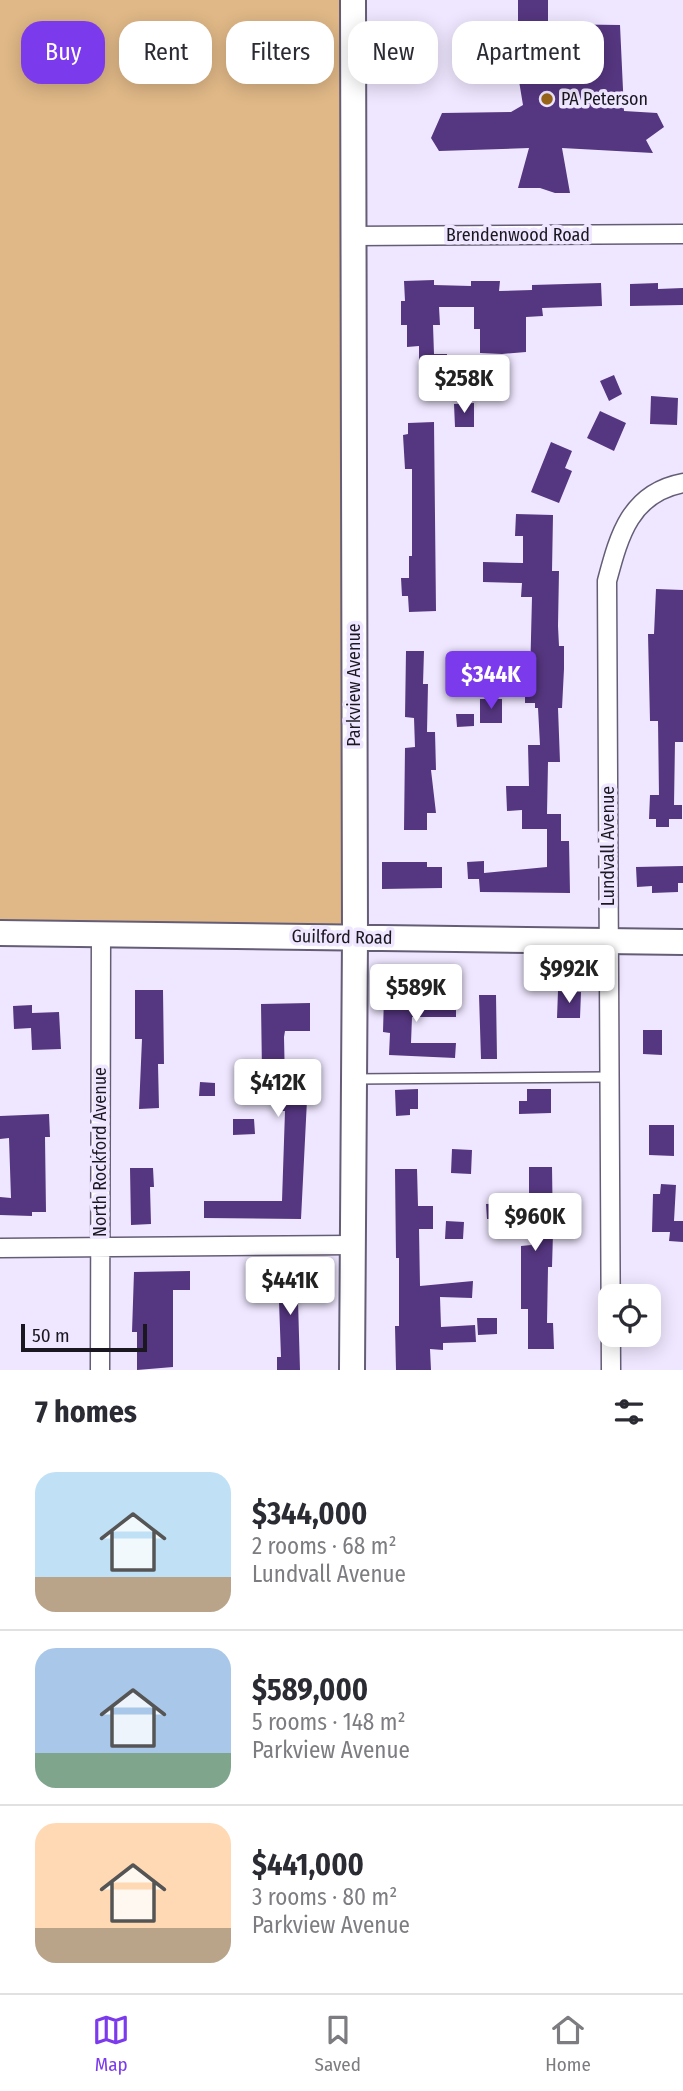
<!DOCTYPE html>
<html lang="en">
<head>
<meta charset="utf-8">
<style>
	:root { --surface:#fff; --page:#f7f7f7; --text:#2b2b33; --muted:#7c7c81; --line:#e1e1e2; --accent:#7c3aed }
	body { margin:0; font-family:"Fira Sans Condensed",sans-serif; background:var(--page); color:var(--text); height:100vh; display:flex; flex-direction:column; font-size:26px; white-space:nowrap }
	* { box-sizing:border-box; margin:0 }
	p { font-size:23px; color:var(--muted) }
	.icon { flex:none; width:38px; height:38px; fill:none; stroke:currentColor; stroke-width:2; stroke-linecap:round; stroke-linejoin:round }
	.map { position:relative; height:1370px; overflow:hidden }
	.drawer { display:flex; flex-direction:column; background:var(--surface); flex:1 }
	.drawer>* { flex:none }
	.guide { position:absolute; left:21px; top:21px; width:642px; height:63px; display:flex; gap:14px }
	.fabs { position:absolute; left:598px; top:1284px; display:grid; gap:14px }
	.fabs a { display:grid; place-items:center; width:63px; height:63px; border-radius:14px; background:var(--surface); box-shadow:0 4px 18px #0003; font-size:35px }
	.scale { position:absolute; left:21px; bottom:18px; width:126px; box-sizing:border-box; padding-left:7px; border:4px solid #1a1721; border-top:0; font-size:19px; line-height:24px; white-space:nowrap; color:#1a1721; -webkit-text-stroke:5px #efe7ff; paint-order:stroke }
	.price { position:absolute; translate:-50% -60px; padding:0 16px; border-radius:7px; background:#fff; color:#222; font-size:23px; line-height:46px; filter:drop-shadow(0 2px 4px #0008) }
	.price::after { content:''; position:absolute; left:50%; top:42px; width:21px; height:16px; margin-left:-10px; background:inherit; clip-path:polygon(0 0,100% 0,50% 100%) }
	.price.selected { background:var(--accent); color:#fff }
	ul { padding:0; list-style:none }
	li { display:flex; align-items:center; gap:21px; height:175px; padding:0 35px }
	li+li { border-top:2px solid var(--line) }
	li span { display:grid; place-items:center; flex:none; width:196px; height:140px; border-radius:21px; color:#555 }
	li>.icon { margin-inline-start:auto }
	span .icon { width:84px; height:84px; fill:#fffc; stroke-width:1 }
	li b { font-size:30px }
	h2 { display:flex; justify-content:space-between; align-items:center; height:84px; padding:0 35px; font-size:30px }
	.chip { padding:0 24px; border-radius:21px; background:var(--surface); box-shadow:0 4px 18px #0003; font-size:24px; line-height:63px }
	.chip.selected { background:var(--accent); color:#fff }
	.tabs { display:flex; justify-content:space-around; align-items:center; height:98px; border-top:2px solid var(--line); background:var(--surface); font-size:19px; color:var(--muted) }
	.tabs a { display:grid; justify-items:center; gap:4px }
	.tabs .selected { color:var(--accent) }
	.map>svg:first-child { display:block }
	.green { fill:#e0b887 }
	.building { fill:#553680 }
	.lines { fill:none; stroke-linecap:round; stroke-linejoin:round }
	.lane-casing { stroke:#655d76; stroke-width:12 }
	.street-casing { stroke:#655d76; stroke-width:21 }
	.secondary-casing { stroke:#655d76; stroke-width:28 }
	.lane { stroke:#fff; stroke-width:9 }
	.street { stroke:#fff; stroke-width:18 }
	.secondary { stroke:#fff; stroke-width:24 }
	.poi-dot { fill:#98661a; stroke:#efe7ff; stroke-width:2.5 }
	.labels { text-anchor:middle; stroke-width:7; stroke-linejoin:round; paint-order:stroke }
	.poi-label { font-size:18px; fill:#1a1721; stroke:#efe7ff; text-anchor:start }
	.street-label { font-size:18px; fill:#1a1721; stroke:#efe7ff }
</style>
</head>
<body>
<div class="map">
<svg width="683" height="1370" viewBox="0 0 683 1370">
	<rect width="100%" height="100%" fill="#efe7ff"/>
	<path class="green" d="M 0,0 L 343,0 L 351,925 L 0,922 Z"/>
	<path class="building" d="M 518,0 L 548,0 L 548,24 L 620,25 L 624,111 L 657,113 L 664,127 L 646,140 L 653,153 L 562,148 L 570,193 L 555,193 L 540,188 L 518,188 L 529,148 L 439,151 L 431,138 L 442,113 L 511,112 L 523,105 L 518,75 Z
		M 434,280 L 434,285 L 471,286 L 471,281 L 500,281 L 499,291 L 532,290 L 532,285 L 601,283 L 602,306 L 542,308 L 543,316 L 526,317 L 526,352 L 502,354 L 480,353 L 480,329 L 474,329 L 474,307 L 439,307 L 440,325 L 433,325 L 434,354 L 447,354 L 447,369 L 419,370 L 419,346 L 407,347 L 407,325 L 401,325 L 401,301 L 405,301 L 404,281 Z
		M 658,283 L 658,289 L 683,288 L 683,305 L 630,306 L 630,284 Z
		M 614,375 L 622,394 L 609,401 L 600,381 Z
		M 651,396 L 678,398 L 677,425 L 650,424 Z
		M 474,403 L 474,427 L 455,427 L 454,404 Z
		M 600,411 L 626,423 L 614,451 L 587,438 Z
		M 434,422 L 436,611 L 409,612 L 408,596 L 402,596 L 401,578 L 409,578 L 409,556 L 412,556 L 412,469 L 405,469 L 403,435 L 408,434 L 408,423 Z
		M 551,442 L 572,451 L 565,468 L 572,471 L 559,503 L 531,492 Z
		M 516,514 L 553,515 L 552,571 L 559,571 L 558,626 L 559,646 L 564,646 L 564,669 L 562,708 L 558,708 L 560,762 L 548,762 L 547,814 L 561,814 L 561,841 L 569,841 L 570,893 L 480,892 L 479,879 L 468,879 L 467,862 L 484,861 L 484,873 L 547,867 L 547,829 L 522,829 L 522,810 L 507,811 L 506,786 L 529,786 L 528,745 L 540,745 L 538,708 L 535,708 L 535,703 L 525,703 L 525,678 L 530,678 L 532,597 L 521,597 L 522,583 L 483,582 L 483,562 L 523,563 L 523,536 L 515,536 Z
		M 656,589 L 683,590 L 683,742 L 675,742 L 674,805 L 682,805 L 682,819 L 669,819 L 669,827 L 656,827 L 656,819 L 649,819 L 650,795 L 659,795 L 658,721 L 650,721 L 648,634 L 654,634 Z
		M 406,651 L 424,651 L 423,684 L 428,684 L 427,732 L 435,732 L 436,770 L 431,770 L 436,813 L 427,813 L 427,830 L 404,830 L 405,748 L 415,747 L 414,718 L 405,717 Z
		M 480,699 L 502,699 L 502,723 L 480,723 Z
		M 456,714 L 474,714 L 474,726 L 457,727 Z
		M 382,862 L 427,862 L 427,867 L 442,867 L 442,888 L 382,889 Z
		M 683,866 L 683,883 L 678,883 L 678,892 L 652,893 L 652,886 L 637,887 L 636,867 Z
		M 135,990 L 163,990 L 164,1064 L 158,1064 L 159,1108 L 139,1109 L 142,1039 L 135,1039 Z
		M 558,991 L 581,992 L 580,1018 L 557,1018 Z
		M 479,995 L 496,995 L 497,1059 L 481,1059 Z
		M 384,996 L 456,997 L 456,1017 L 412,1017 L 411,1043 L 456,1043 L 455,1058 L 389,1055 L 390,1033 L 383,1032 Z
		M 310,1003 L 310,1031 L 285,1031 L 284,1037 L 285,1084 L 297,1084 L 296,1100 L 307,1100 L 301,1219 L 204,1218 L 204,1201 L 282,1201 L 285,1111 L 282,1111 L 282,1096 L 268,1096 L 268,1072 L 262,1072 L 261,1004 Z
		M 32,1005 L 32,1013 L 59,1012 L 61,1049 L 32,1050 L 31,1028 L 14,1029 L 13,1006 Z
		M 643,1030 L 662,1030 L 662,1055 L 643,1054 Z
		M 200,1082 L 215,1083 L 215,1096 L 199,1096 Z
		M 418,1089 L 418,1109 L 410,1109 L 410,1115 L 396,1116 L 395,1090 Z
		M 527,1089 L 551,1089 L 551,1113 L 519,1114 L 519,1101 L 527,1101 Z
		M 49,1114 L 50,1137 L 45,1137 L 46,1212 L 32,1212 L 32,1216 L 0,1215 L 0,1197 L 11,1198 L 9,1138 L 0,1139 L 0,1116 Z
		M 233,1119 L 254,1119 L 255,1134 L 233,1135 Z
		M 649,1125 L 674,1125 L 674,1156 L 649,1155 Z
		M 452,1149 L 472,1150 L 471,1174 L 451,1173 Z
		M 529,1167 L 552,1167 L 553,1233 L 552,1267 L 548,1267 L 547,1323 L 553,1323 L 554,1349 L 528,1349 L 528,1309 L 521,1309 L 521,1246 L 531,1245 L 529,1218 L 487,1219 L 486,1204 L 529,1202 Z
		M 130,1168 L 153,1168 L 154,1187 L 150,1187 L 151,1224 L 131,1225 Z
		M 395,1169 L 417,1169 L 418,1206 L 433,1206 L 433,1229 L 419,1229 L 420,1286 L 473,1281 L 472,1298 L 440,1297 L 441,1327 L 475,1325 L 476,1342 L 443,1343 L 443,1350 L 430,1349 L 431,1370 L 396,1370 L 395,1326 L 399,1326 L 399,1258 L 396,1258 Z
		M 661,1184 L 676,1185 L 674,1221 L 683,1221 L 683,1242 L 669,1241 L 670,1232 L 652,1232 L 653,1194 L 660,1194 Z
		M 446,1221 L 464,1222 L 463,1239 L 445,1239 Z
		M 302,1265 L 303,1301 L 298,1301 L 300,1370 L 277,1370 L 277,1357 L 281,1357 L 278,1273 L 285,1273 L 285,1266 Z
		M 190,1271 L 190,1290 L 173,1290 L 173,1367 L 137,1370 L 137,1332 L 132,1332 L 134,1272 Z
		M 477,1318 L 497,1318 L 497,1334 L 478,1335 Z"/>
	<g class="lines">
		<g class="lane-casing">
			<path id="lane" d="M 354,1079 L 609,1077"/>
		</g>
		<g class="street-casing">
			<path id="street" d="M 352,236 L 683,234
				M 0,1248 L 352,1245
				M 100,1370 L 101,934
				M 611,1370 L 607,581 C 619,536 630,493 683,483"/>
		</g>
		<g class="secondary-casing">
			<path id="secondary" d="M 0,933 L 683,942
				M 352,1370 L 355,937 L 353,0"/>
		</g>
		<use href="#lane" class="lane"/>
		<use href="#street" class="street"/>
		<use href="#secondary" class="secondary"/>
	</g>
	<circle class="poi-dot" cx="547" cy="99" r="7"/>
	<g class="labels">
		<g class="poi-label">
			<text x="561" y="105">PA Peterson</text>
		</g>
		<g class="street-label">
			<text x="518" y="241">Brendenwood Road</text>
			<text transform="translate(354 685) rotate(-90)" y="6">Parkview Avenue</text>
			<text transform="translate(608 846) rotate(-90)" y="6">Lundvall Avenue</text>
			<text transform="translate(342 937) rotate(1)" y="6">Guilford Road</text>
			<text transform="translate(100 1152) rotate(-90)" y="6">North Rockford Avenue</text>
		</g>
	</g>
</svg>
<div class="fabs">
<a><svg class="icon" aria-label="locate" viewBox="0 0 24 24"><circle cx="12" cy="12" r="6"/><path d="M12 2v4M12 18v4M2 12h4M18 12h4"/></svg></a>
</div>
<div class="scale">50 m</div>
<b class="price" style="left:464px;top:415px">$258K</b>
<b class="price selected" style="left:491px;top:711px">$344K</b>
<b class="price" style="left:569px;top:1005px">$992K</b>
<b class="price" style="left:416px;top:1024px">$589K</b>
<b class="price" style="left:278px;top:1119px">$412K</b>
<b class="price" style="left:535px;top:1253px">$960K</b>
<b class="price" style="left:290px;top:1317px">$441K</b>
<div class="guide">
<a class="chip selected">Buy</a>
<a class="chip">Rent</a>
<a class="chip">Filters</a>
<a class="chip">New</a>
<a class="chip">Apartment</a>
</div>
</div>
<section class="drawer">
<h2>7 homes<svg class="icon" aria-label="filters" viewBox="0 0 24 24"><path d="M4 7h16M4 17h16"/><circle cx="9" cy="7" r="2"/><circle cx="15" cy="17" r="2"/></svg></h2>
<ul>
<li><span style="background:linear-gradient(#bfe0f5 75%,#b9a48a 0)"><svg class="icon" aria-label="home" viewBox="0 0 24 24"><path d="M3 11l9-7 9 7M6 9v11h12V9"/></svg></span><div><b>$344,000</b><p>2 rooms · 68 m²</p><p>Lundvall Avenue</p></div></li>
<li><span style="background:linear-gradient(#a9c7e8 75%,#7fa58c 0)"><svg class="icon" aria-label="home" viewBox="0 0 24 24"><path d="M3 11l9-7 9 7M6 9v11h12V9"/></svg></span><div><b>$589,000</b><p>5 rooms · 148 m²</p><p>Parkview Avenue</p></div></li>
<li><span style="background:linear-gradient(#ffd9b3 75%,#b9a48a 0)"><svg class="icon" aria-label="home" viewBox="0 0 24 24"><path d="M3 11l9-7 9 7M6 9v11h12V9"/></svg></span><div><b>$441,000</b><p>3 rooms · 80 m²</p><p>Parkview Avenue</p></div></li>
</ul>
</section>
<nav class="tabs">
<a class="selected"><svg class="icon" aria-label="map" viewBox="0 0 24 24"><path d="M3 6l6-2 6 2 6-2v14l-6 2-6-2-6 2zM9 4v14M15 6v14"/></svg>Map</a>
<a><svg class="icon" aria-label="saved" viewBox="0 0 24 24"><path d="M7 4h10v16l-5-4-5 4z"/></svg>Saved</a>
<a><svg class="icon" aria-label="home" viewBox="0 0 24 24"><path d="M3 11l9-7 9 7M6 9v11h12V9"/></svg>Home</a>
</nav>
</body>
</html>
